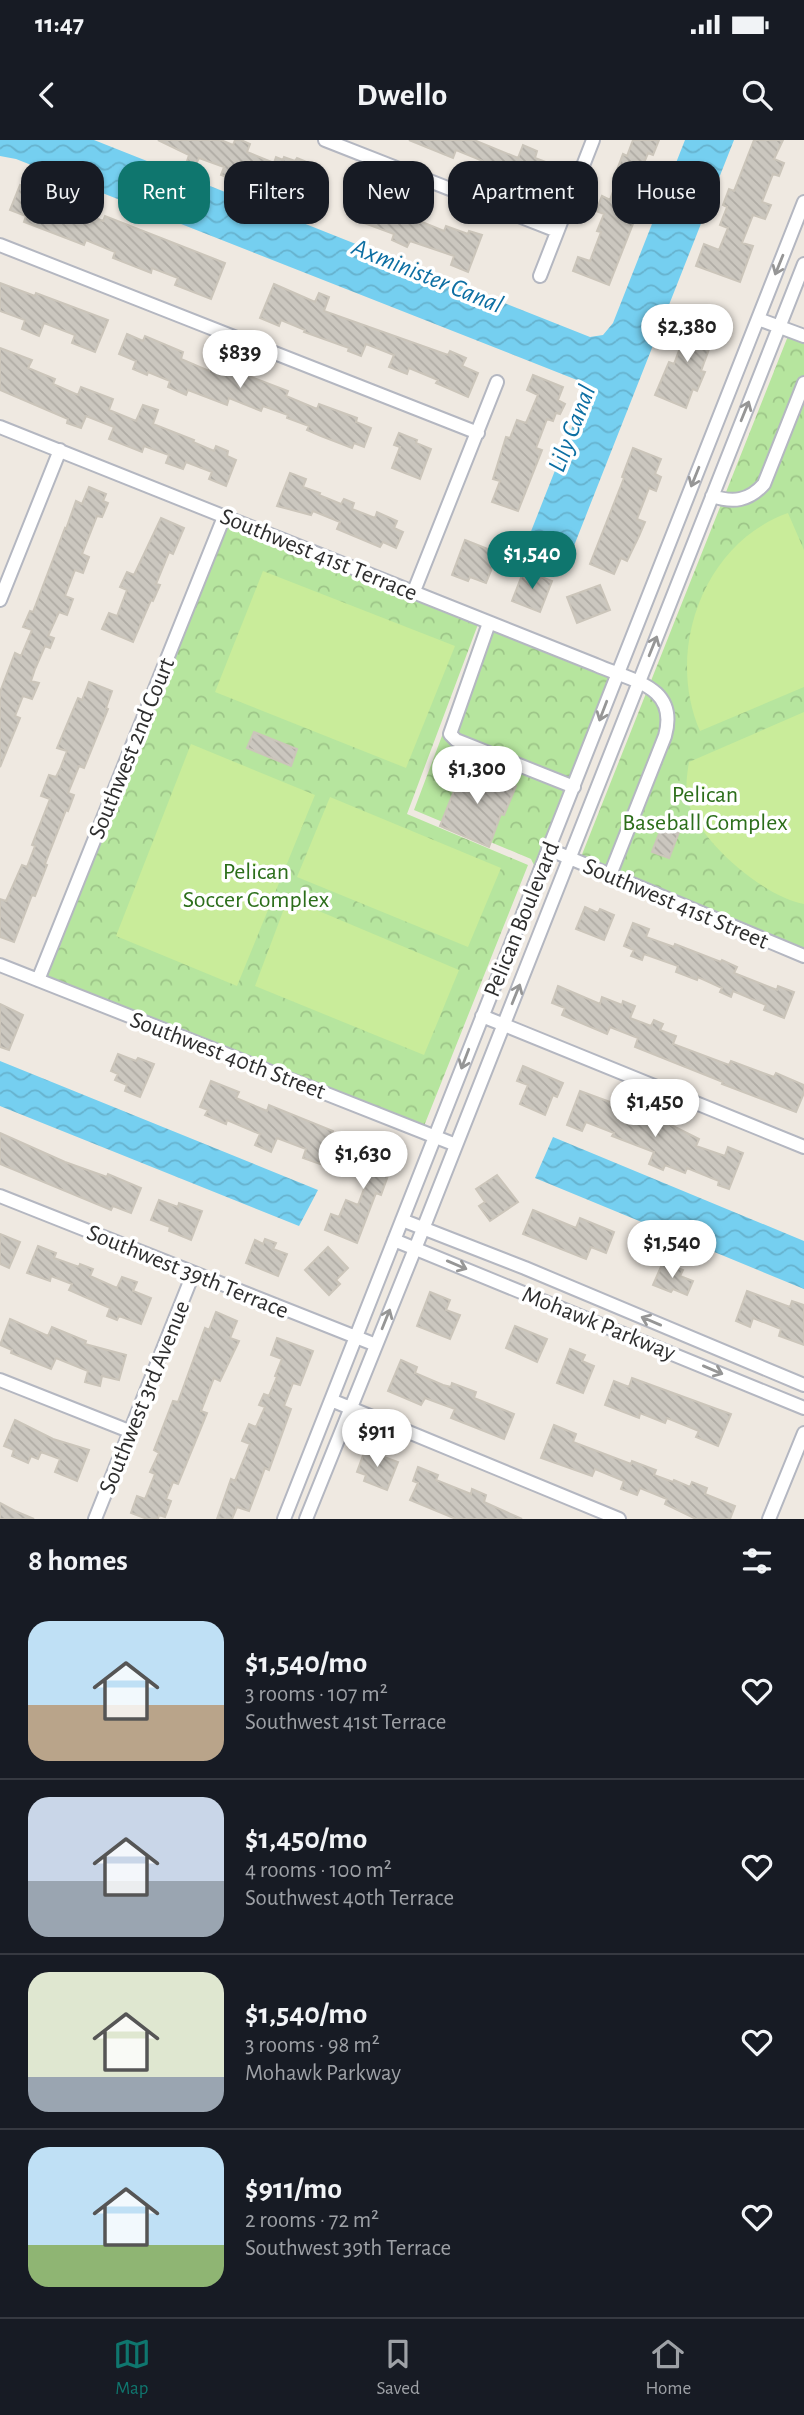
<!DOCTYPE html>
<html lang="en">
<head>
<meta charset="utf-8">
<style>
	:root { --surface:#171b24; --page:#20242c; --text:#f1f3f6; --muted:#9ea1a6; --line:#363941; --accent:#0f766e }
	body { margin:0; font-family:"Alegreya Sans",sans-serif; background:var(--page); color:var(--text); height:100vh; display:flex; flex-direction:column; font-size:26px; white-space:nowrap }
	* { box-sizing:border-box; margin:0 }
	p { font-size:23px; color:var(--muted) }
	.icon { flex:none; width:38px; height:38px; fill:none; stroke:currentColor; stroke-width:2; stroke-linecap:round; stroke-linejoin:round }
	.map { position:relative; height:1379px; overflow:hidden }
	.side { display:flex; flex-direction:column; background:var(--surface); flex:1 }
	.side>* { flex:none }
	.top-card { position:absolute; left:21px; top:21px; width:763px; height:63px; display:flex; gap:14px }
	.price { position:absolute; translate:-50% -60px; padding:0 16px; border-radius:24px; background:#fff; color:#222; font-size:23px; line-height:46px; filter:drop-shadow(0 2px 4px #0008) }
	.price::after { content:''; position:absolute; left:50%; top:42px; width:21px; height:16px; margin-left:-10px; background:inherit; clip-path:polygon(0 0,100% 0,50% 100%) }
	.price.on { background:var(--accent); color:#fff }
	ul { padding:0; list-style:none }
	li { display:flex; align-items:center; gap:21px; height:175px; padding:0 28px }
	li+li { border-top:2px solid var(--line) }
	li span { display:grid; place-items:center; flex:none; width:196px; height:140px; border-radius:21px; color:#555 }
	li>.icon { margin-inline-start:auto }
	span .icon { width:84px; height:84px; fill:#fffc; stroke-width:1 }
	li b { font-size:30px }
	h2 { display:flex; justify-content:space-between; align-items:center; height:84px; padding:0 28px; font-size:30px }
	.tag { padding:0 24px; border-radius:21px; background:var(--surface); box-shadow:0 2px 5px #0004; font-size:24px; line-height:63px }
	.tag.on { background:var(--accent); color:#fff }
	.status { display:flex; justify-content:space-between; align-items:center; height:49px; padding:0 35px; background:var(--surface); direction:ltr }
	.status svg { height:19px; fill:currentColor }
	header { display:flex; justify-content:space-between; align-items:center; height:91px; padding:0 28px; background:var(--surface); font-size:32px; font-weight:600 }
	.dock { display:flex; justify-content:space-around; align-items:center; height:98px; border-top:2px solid var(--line); background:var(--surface); font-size:19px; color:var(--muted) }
	.dock a { display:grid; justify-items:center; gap:4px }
	.dock .on { color:var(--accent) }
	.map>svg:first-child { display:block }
	.park { fill:url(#park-crowns) }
	.pitch { fill:#c9ec9a }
	.water { fill:url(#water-waves) }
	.building { fill:url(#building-back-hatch); stroke:#cbc5ba; stroke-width:2 }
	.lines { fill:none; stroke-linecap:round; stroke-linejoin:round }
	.minor-casing { stroke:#b4b7c1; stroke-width:16 }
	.minor { stroke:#fff; stroke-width:12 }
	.oneway { stroke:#969696 }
	.labels { text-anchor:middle; stroke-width:7; stroke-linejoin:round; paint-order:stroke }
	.street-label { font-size:24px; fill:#2e2e2e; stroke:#fff }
	.park-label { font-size:24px; fill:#2c6e1b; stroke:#fff }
	.water-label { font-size:26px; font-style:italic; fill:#0d6fa3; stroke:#fff }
</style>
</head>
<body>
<div class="status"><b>11:47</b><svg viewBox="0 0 49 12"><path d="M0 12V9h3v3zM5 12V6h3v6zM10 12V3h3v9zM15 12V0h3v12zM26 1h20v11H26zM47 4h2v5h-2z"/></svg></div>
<header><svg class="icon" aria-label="back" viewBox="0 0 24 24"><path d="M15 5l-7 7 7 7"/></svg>Dwello<svg class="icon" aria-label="search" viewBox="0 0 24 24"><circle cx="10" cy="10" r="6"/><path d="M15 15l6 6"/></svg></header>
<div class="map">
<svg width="804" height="1379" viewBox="0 0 804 1379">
	<defs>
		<pattern id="park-crowns" width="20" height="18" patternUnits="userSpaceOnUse" patternTransform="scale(1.75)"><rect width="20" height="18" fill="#b6e59e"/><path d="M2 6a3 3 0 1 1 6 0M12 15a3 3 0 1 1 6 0" fill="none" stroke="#9dc588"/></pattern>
		<pattern id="water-waves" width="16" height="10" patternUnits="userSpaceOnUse" patternTransform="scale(1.75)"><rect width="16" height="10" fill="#75cff0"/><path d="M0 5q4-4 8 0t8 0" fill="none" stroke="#66b2ce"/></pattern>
		<pattern id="building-back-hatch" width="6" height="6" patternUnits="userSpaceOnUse" patternTransform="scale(1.75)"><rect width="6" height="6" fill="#cbc7bf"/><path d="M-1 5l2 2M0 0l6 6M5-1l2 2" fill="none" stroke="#afaba4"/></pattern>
	</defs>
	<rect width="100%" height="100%" fill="#efe9e1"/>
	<path class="park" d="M 790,191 L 804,196 L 804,816 L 579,722 Z
		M 224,377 L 480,479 L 407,674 L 528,725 L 422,991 L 38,840 Z
		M 485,482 L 611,532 L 430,991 L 534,725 L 531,719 L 414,670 Z"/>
	<path class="pitch" d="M 788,373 L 804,410 L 804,547 L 700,591 C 665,511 703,403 788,373 Z
		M 263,431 L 455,506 L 406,628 L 215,552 Z
		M 804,572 L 804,764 C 764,757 698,701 688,661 C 685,648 687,634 689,622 Z
		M 191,604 L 315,655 L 237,846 L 116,796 Z
		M 330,657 L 501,728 L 468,807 L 297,737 Z
		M 288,758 L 459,830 L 424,915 L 255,846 Z"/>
	<path class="water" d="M 0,0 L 94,0 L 590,197 L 603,195 L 613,183 L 685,0 L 734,0 L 568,421 L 526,404 L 584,257 L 584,247 L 577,240 L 16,19 L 0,16 Z
		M 0,921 L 318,1050 L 299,1086 L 0,966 Z
		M 553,997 L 804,1101 L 804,1149 L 535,1038 Z"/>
	<path class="building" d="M 158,0 L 221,0 L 233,5 L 235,0 L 241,0 L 250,4 L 247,12 L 274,23 L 276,17 L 283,20 L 284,17 L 295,21 L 297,18 L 314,25 L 296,68 L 279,61 L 281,58 L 221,35 L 224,27 L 199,18 L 196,24 L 187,21 L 189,15 Z
		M 409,0 L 474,0 L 518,18 L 523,5 L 537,11 L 535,18 L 554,25 L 543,53 L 479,30 L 483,21 L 456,10 L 453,18 Z
		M 633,0 L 659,0 L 653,15 L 648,13 L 639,35 L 644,37 L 639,51 L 633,49 L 627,67 L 638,71 L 609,145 L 573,131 L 578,117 L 590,121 L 601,92 L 597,91 L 604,74 L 596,71 L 602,56 L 610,60 L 620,31 L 617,30 L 623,14 L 627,16 Z
		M 754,0 L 783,0 L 774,19 L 784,23 L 779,36 L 773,34 L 762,62 L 771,65 L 765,79 L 753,75 L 742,103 L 753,106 L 740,142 L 696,126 L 704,104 L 719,110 L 728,88 L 720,85 L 727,67 L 723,65 L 729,49 L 734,51 Z
		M 20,45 L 36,51 L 39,45 L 56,52 L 53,61 L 103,81 L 105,76 L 225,123 L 211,159 L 175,145 L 178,138 L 152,128 L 151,133 L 113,118 L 115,112 L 86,100 L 84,105 L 24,82 L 26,76 L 10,70 Z
		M 364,50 L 380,56 L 378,62 L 404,72 L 406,66 L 420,72 L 417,80 L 444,91 L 446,86 L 468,94 L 469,91 L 482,95 L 468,132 L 451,125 L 454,116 L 410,101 L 407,107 L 392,100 L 394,94 L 353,79 Z
		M 0,143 L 35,156 L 36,153 L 108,180 L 95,212 L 72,203 L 75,195 L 44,183 L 39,196 L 22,189 L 25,180 L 0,171 Z
		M 274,144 L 315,162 L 319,153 L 329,157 L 324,171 L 448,215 L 450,211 L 466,218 L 462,226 L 478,233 L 468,257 L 436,243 L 438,240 L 409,228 L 407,234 L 389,227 L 394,215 L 366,204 L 361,216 L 348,211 L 349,208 L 304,192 L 305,190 L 281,180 L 279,186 L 260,178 Z
		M 683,178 L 716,190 L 701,231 L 705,232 L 697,251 L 693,249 L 686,268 L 655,255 L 669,222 L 674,224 L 684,197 L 677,194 Z
		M 127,194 L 143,201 L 145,196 L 183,212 L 181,219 L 209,231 L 212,222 L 288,251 L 286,256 L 317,269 L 319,264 L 357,278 L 356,282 L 371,288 L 364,307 L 354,303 L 352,308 L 321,296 L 307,290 L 309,286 L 287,278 L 288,275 L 263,266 L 261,271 L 229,258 L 227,265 L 188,250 L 186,255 L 168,247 L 170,241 L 148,232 L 147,235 L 133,229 L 136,221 L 119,214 Z
		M 0,208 L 32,220 L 28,228 L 55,239 L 53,244 L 78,255 L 81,247 L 113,259 L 109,270 L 136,281 L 143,265 L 158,270 L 153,284 L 194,300 L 193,302 L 214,311 L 216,306 L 228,311 L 227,316 L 236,320 L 226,346 L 209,339 L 212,332 L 186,322 L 183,329 L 166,323 L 169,315 L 144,306 L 142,312 L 109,299 L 114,287 L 86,276 L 81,288 L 67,283 L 68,279 L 0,250 Z
		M 533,235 L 563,247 L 558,260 L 565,264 L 560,274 L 556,273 L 553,281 L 547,279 L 536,308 L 542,310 L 518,371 L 492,362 L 500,341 L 493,339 L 506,297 L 510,298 L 517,280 L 526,283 L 538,255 L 527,250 Z
		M 399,293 L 417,300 L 416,303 L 431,309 L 420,339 L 392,328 L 400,307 L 394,305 Z
		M 633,308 L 661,319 L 655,334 L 661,337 L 656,351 L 649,348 L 637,379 L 645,382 L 639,396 L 627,421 L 621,418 L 614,434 L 590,424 L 624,338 L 622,337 Z
		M 290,333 L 306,339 L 303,347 L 320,353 L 319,355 L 341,364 L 344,359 L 354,363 L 352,369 L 375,378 L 377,372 L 397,381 L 394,388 L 403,392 L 396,408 L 383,402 L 380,407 L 337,389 L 340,382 L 313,371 L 311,375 L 277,366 Z
		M 89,347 L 106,354 L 103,361 L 108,363 L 102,377 L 97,376 L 82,414 L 89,417 L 83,433 L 75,430 L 65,456 L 73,459 L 67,475 L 59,472 L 48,496 L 54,498 L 50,508 L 45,506 L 35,529 L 31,541 L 39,543 L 32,559 L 23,556 L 15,576 L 20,578 L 0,627 L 0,552 L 15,513 L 21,516 L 32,490 L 23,487 L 30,471 L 33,472 L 65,388 L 66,389 L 76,361 L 82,364 Z
		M 161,378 L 184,388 L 173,414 L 169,412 L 156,444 L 160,445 L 153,461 L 151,460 L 133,502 L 102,489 L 109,473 L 117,476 L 127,450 L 120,447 L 127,432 L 134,435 Z
		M 465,400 L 498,413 L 486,443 L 470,437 L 468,441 L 452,435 Z
		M 524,430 L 552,441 L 540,472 L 512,461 Z
		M 600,445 L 610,470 L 577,483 L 567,457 Z
		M 89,542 L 112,551 L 106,568 L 108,569 L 84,628 L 79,626 L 68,653 L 74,655 L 68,671 L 66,670 L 45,724 L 47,725 L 35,756 L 32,755 L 14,802 L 0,797 L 0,759 L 6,761 L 22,725 L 27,727 L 35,706 L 32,705 L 50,659 L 41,656 L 49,635 L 56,637 L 60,629 L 67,611 L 57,608 L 78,558 L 82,560 Z
		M 254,592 L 297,609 L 291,626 L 247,608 Z
		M 464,626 L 516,646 L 504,675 L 501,674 L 489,707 L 440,686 Z
		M 664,681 L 681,687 L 669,718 L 652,712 Z
		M 585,767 L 598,773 L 600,769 L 614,775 L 604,800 L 576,789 Z
		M 633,783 L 649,789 L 646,797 L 674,807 L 675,804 L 721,822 L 722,820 L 737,827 L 734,833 L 777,850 L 778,846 L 794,852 L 784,878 L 764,870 L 766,865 L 733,851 L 731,857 L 720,852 L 722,848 L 698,837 L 697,840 L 676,832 L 678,826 L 644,814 L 642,820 L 631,816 L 634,810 L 624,806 Z
		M 558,846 L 600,864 L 602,857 L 622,865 L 623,861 L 635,866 L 630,878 L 651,886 L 654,880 L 663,884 L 660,890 L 676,896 L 673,904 L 729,925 L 731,921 L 774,937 L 776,933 L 804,945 L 804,953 L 796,972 L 722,944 L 723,942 L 635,907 L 638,898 L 610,887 L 607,894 L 562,875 L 565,868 L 552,863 Z
		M 0,864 L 23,875 L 9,910 L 0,907 Z
		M 118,914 L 136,921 L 138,918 L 154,924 L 140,957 L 125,951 L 127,945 L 115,940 L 118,934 L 111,931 Z
		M 523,926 L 563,943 L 557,957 L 553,955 L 545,975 L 520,964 L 528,945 L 517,941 Z
		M 211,941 L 239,952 L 236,958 L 267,971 L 269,965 L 333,991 L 320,1024 L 303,1018 L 306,1009 L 277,998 L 271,1012 L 255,1005 L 260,994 L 227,980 L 226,984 L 205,975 L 208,970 L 200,967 Z
		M 580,951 L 640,973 L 641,970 L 660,977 L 659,979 L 699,999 L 696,1006 L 725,1016 L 728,1007 L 743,1013 L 729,1049 L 718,1045 L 719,1041 L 687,1028 L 685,1033 L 665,1025 L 663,1030 L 649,1024 L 654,1012 L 612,996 L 614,993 L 586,982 L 582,991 L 567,985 Z
		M 0,993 L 65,1022 L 107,1037 L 108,1034 L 141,1048 L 131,1073 L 113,1066 L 111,1070 L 0,1024 Z
		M 369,999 L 391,1008 L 388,1017 L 394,1019 L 381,1055 L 376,1053 L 357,1103 L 325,1090 L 331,1074 L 339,1077 L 346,1060 L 358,1065 L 368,1038 L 350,1031 L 355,1015 L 362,1018 Z
		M 497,1035 L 518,1062 L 490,1081 L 479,1066 L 485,1062 L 476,1049 Z
		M 159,1060 L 178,1067 L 179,1063 L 202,1071 L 191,1100 L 169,1091 L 170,1087 L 151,1080 Z
		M 533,1070 L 576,1088 L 580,1078 L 614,1092 L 606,1113 L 591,1107 L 586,1119 L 523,1094 Z
		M 0,1094 L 20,1102 L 9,1128 L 0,1124 Z
		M 265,1099 L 276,1103 L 273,1109 L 287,1114 L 278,1136 L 246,1123 L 255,1100 L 263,1104 Z
		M 38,1106 L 56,1113 L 54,1118 L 79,1127 L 80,1124 L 93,1129 L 90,1136 L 117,1148 L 122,1137 L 137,1142 L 133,1151 L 151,1158 L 141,1184 L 119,1176 L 117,1180 L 107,1176 L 110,1168 L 69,1150 L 72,1144 L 51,1136 L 50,1141 L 27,1133 Z
		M 328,1107 L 348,1128 L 336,1140 L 340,1144 L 329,1155 L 305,1130 Z
		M 663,1122 L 683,1130 L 680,1136 L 693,1141 L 687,1155 L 673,1149 L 671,1152 L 653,1145 Z
		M 747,1151 L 790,1167 L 792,1161 L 804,1165 L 804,1205 L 779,1196 L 781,1189 L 753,1178 L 750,1187 L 736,1181 Z
		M 430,1152 L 450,1160 L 446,1170 L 460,1175 L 450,1199 L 417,1186 Z
		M 216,1172 L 237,1181 L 230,1198 L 239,1201 L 220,1241 L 214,1238 L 201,1271 L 207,1273 L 178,1344 L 173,1342 L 166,1359 L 171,1361 L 165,1377 L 159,1375 L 158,1379 L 147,1379 L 131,1373 L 137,1356 L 145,1359 L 155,1334 L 150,1332 L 159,1313 L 154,1310 L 173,1261 L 178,1262 L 205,1188 L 209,1190 Z
		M 10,1179 L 48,1196 L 52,1187 L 86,1201 L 85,1204 L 126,1215 L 119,1240 L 102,1236 L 100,1246 L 85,1242 L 88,1231 L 56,1218 L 51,1229 L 11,1213 L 12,1210 L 0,1205 Z
		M 515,1186 L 547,1199 L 537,1222 L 506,1208 Z
		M 277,1198 L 313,1211 L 300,1245 L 293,1243 L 284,1266 L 291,1269 L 269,1330 L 265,1328 L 249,1371 L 237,1367 L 232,1379 L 217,1379 L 231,1339 L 235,1341 L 250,1304 L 242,1301 L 249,1284 L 256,1287 L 265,1267 L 259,1265 L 264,1254 L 269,1256 L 277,1237 L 275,1236 L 282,1219 L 271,1215 Z
		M 570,1209 L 585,1215 L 582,1221 L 594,1226 L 583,1253 L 557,1243 Z
		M 401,1220 L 417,1227 L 415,1233 L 443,1245 L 451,1247 L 452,1243 L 476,1252 L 474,1258 L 514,1274 L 504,1299 L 451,1278 L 455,1269 L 425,1258 L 421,1265 L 388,1251 Z
		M 632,1238 L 731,1274 L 718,1306 L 696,1297 L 699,1291 L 667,1278 L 665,1283 L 640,1273 L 639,1278 L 605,1265 L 614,1241 L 629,1247 Z
		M 15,1280 L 53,1299 L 89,1310 L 77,1341 L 55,1332 L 60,1319 L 41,1312 L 38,1319 L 31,1316 L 28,1323 L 12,1316 L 14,1310 L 4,1306 Z
		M 554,1285 L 576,1294 L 573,1302 L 631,1324 L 632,1321 L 656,1330 L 654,1335 L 673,1342 L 674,1340 L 690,1347 L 692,1342 L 707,1348 L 705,1354 L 735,1366 L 730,1379 L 696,1379 L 665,1364 L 667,1359 L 640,1348 L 637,1355 L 621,1349 L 624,1341 L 595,1329 L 592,1336 L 541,1318 Z
		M 365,1310 L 398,1322 L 387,1350 L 364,1341 L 366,1335 L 357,1332 Z
		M 418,1327 L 438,1335 L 436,1340 L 471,1354 L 472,1349 L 486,1355 L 484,1362 L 522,1379 L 456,1379 L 410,1360 L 418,1343 L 413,1341 Z
		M 0,1363 L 15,1371 L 34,1379 L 0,1379 Z"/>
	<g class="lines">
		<g class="minor-casing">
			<path id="minor" d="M 325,0 L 557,91
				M 0,105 L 478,293
				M 540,136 L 593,0
				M 758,179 L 804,196
				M 0,287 L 596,525 C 632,541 679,546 665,596 L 610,735
				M 712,356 C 733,363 749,361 764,344 L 804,243
				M 414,451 L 497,242
				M 0,460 L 60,310
				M 489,483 L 450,594 L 456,600 L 574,647
				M 548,709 L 804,816
				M 0,825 L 456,1005
				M 38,840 L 224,377
				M 482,876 L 804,1007
				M 0,1056 L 376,1205
				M 402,1080 L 525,1128 L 804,1245
				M 394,1100 L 804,1268
				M 0,1240 L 129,1291
				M 331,1260 L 619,1379
				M 95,1379 L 193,1134
				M 284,1379 L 804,62
				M 306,1379 L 423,1089 L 804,124
				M 769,1379 L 804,1293"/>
		</g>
		<use href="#minor" class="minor"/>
	</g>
	<defs><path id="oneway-shaft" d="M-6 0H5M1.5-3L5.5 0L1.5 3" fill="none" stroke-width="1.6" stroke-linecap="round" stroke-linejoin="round" transform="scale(1.75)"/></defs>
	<g class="oneway">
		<use href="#oneway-shaft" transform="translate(779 125) rotate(112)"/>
		<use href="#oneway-shaft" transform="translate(745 271) rotate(-68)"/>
		<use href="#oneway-shaft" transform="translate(695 337) rotate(112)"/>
		<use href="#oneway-shaft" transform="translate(653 506) rotate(-68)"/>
		<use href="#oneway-shaft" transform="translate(603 571) rotate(111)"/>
		<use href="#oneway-shaft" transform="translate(516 854) rotate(-68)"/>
		<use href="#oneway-shaft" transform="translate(465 919) rotate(111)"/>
		<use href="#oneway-shaft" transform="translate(457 1125) rotate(23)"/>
		<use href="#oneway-shaft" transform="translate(386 1179) rotate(-68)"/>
		<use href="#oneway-shaft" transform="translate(651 1181) rotate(-157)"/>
		<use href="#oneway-shaft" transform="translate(713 1230) rotate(23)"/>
	</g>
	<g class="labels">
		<g class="street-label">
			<text transform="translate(319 414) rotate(22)" y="8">Southwest 41st Terrace</text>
			<text transform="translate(131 608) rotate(-68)" y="8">Southwest 2nd Court</text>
			<text transform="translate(676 763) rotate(23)" y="8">Southwest 41st Street</text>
			<text transform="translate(521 779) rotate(-68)" y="8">Pelican Boulevard</text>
			<text transform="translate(228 915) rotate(21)" y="8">Southwest 40th Street</text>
			<text transform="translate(188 1131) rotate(22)" y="8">Southwest 39th Terrace</text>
			<text transform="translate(599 1183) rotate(22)" y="8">Mohawk Parkway</text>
			<text transform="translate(144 1257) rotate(-68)" y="8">Southwest 3rd Avenue</text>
		</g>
		<g class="park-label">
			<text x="705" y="662">Pelican<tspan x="705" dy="28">Baseball Complex</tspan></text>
			<text x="256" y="739">Pelican<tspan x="256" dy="28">Soccer Complex</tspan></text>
		</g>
		<g class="water-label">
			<text transform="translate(428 135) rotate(22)" y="9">Axminister Canal</text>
			<text transform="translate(571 288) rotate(-69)" y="9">Lily Canal</text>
		</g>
	</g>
</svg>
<b class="price" style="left:687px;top:224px">$2,380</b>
<b class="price" style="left:240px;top:250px">$839</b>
<b class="price on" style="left:532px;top:451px">$1,540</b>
<b class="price" style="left:477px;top:666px">$1,300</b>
<b class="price" style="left:655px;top:999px">$1,450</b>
<b class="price" style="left:363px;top:1051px">$1,630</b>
<b class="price" style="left:672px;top:1140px">$1,540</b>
<b class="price" style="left:377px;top:1329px">$911</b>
<div class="top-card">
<a class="tag">Buy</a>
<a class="tag on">Rent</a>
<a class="tag">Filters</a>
<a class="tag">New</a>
<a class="tag">Apartment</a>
<a class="tag">House</a>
</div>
</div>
<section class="side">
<h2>8 homes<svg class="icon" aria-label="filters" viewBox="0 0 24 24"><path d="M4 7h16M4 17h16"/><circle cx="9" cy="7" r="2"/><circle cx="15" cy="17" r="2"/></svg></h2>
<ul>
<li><span style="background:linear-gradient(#bfe0f5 60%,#b9a48a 0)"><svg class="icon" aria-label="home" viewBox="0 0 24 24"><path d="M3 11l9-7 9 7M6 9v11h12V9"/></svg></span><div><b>$1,540/mo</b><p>3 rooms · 107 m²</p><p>Southwest 41st Terrace</p></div><svg class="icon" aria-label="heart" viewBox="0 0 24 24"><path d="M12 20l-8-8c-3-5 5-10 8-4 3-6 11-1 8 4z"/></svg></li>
<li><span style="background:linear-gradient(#c9d6e8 60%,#9aa5b1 0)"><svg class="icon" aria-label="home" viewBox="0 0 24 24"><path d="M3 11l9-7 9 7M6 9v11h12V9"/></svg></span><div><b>$1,450/mo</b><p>4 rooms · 100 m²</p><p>Southwest 40th Terrace</p></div><svg class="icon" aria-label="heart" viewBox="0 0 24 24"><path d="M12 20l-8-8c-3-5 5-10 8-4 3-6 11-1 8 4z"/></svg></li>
<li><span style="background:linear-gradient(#dfe7d0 75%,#9aa5b1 0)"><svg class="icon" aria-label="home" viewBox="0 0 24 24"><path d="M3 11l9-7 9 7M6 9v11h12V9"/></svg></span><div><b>$1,540/mo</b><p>3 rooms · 98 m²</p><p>Mohawk Parkway</p></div><svg class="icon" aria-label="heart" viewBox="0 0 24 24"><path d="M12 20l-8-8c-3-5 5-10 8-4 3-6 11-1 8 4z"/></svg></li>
<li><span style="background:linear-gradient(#bfe0f5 70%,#8fb573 0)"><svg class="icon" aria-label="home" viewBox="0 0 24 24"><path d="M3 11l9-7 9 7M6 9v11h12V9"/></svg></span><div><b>$911/mo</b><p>2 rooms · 72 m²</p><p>Southwest 39th Terrace</p></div><svg class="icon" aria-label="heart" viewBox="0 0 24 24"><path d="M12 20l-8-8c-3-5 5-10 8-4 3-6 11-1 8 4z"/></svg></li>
</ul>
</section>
<nav class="dock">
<a class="on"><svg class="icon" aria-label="map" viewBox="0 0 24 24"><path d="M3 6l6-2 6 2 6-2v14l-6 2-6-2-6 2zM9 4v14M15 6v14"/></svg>Map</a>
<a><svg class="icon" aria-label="saved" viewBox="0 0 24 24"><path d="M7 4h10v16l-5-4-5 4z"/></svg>Saved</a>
<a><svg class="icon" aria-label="home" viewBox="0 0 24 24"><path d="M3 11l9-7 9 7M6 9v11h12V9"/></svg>Home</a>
</nav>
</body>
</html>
